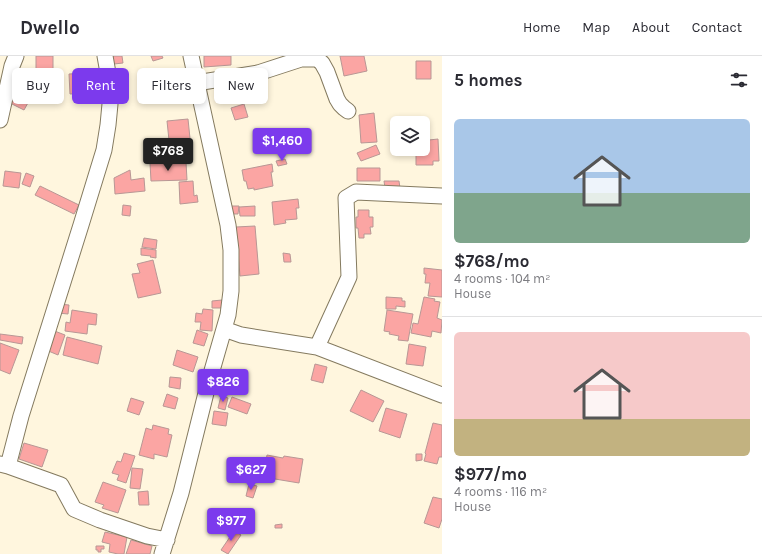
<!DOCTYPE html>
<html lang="en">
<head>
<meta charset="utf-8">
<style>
	:root { --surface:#fff; --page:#f2f2f3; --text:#2b2b33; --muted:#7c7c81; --line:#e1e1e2; --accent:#7c3aed }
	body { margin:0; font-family:Karla,sans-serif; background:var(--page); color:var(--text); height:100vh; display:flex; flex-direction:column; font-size:15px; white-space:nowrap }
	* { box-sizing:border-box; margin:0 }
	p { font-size:13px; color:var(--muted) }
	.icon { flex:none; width:22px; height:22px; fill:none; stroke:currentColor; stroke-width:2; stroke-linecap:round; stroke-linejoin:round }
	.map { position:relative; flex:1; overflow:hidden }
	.sheet { display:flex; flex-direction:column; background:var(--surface); width:320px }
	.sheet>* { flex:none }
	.guide { position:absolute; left:12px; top:12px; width:370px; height:36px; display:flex; gap:8px }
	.buttons { position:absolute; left:390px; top:60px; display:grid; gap:8px }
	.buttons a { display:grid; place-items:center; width:40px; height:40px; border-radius:6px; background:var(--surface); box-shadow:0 2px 6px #0003; font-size:20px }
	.price { position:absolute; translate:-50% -34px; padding:0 9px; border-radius:4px; background:var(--accent); color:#fff; font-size:13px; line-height:26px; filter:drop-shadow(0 1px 2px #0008) }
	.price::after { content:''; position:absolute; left:50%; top:24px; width:12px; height:9px; margin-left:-6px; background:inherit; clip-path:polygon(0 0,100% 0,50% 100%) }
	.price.selected { background:#222; color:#fff }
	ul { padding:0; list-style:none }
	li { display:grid; align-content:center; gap:8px; height:212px; padding:0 12px }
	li+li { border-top:1px solid var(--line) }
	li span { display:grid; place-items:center; height:124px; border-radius:6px; color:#555 }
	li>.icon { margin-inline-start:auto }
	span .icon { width:72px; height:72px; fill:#fffc; stroke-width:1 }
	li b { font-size:17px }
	h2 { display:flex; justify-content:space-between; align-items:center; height:48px; padding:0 12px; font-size:17px }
	.tag { padding:0 14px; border-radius:6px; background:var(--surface); box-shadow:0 2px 6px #0003; font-size:14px; line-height:36px }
	.tag.selected { background:var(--accent); color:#fff }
	header { display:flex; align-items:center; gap:24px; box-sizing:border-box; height:56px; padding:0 20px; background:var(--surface); border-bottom:1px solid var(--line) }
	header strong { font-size:19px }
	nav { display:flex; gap:22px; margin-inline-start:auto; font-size:14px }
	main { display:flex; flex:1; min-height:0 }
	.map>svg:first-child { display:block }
	.building { fill:#fba5a3; stroke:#b89795 }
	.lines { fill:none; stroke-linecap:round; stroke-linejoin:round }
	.street-casing { stroke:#847a5f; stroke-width:17 }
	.street { stroke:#fff; stroke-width:15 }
</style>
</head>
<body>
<header>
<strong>Dwello</strong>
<nav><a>Home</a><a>Map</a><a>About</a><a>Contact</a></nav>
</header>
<main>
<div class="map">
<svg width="442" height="498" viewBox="0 0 442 498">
	<rect width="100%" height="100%" fill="#fff6de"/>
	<path class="building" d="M 36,0 L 53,0 L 53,13 L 36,13 Z
		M 112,0 L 122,0 L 123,7 L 114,8 Z
		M 151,0 L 162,0 L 163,2 L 153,5 Z
		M 204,0 L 231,0 L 231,9 L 204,11 Z
		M 340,0 L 364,0 L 367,15 L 344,20 Z
		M 416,5 L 431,5 L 431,23 L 416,23 Z
		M 87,17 L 88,37 L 70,38 L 69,18 Z
		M 13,37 L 29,45 L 24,54 L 8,46 Z
		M 244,48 L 248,61 L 235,64 L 231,52 Z
		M 374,57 L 377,86 L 361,87 L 359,59 Z
		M 188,63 L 191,92 L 170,94 L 167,65 Z
		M 438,83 L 439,105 L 433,105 L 433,109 L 416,109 L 416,98 L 417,98 L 417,93 L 423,93 L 423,86 L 429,86 L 429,84 Z
		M 376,89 L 380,98 L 361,105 L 357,97 Z
		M 285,103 L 287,108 L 278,110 L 276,105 Z
		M 186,106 L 187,124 L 151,125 L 150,107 Z
		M 272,108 L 273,116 L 271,116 L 273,130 L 254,134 L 254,132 L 248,133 L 246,125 L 244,125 L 242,114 Z
		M 357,112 L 380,112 L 380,125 L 357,125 Z
		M 130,114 L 131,124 L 144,122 L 145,135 L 115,138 L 114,122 Z
		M 5,115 L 21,117 L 19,132 L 3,130 Z
		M 26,117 L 34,120 L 30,131 L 22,128 Z
		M 193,125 L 194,140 L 197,139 L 198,146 L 180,148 L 179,126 Z
		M 384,125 L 399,125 L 400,132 L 385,132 Z
		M 40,130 L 79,149 L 74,158 L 35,139 Z
		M 298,143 L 299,152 L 296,152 L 297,163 L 285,164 L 286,167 L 274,169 L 272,146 Z
		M 123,149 L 131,150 L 130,160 L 122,159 Z
		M 230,150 L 239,150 L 238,158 L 230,158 Z
		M 255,150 L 255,160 L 240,160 L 239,151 Z
		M 358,154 L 369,154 L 369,161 L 373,161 L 373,171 L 370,171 L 371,178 L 364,178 L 364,182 L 359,182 L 358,172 L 356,172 L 356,161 L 358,161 Z
		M 255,170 L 259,218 L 240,220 L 236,171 Z
		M 144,182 L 157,184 L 156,193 L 142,191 Z
		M 141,192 L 156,194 L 156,202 L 150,201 L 151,200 L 141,199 Z
		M 283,197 L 290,198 L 291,206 L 284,206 Z
		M 153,204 L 161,237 L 138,242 L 132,218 L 140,217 L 137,208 Z
		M 424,212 L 442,214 L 442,241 L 428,240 L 430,227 L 425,227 L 426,218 L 424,218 Z
		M 386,241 L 402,242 L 402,245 L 405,245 L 405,251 L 396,250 L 396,253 L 386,253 Z
		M 424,241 L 435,243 L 434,245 L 440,246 L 437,262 L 442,264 L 441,277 L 432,275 L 431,281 L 411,277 L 413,267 L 418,268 Z
		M 222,244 L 223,252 L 212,252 L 212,245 Z
		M 59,248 L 69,249 L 68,258 L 58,257 Z
		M 203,253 L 213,254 L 212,275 L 200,274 L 201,266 L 195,266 L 196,257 L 202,258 Z
		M 72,254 L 97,258 L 96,269 L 88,268 L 87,278 L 65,275 L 66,266 L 70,267 Z
		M 387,254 L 413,258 L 408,285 L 398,284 L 399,280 L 389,278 L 390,276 L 384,275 Z
		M 52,274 L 65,279 L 58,299 L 46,294 Z
		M 197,274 L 208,278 L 204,290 L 193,287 Z
		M 0,278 L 23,281 L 22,288 L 0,284 Z
		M 67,281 L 102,290 L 98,308 L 63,299 Z
		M 0,287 L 19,294 L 10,318 L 0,314 Z
		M 409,288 L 426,291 L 423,310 L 406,308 Z
		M 177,294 L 198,301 L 193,316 L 173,309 Z
		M 315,308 L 327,311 L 323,327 L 311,324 Z
		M 170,321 L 181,322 L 180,333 L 169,331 Z
		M 361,334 L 384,345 L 373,366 L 350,355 Z
		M 167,338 L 178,342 L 175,353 L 163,350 Z
		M 221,340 L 228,342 L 225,354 L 218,352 Z
		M 232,341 L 251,348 L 247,358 L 228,351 Z
		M 131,342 L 144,346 L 139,359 L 127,355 Z
		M 386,352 L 407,358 L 400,382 L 379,375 Z
		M 214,355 L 228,357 L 226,370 L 212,368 Z
		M 433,367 L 442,369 L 442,401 L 439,401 L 437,408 L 424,405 L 426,398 L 425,397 Z
		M 153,369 L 169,373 L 168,378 L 172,379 L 167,401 L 154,398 L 154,403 L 139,399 L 146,372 L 152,374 Z
		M 24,387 L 48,394 L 42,411 L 19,403 Z
		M 124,397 L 135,400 L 126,427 L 117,424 L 119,419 L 112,417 L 117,405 L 121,406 Z
		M 416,398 L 422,398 L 422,404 L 416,405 Z
		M 267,399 L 283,402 L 284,400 L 303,403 L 299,427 L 263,421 Z
		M 132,412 L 143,413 L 140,433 L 130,432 Z
		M 103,426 L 126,434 L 118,457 L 102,452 L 104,449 L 95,446 Z
		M 249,428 L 257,430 L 253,442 L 246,440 Z
		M 148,435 L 149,449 L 139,449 L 138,436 Z
		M 433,441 L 442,443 L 442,463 L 439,472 L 424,467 Z
		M 282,468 L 282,472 L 275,472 L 275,469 Z
		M 234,475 L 241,479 L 228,498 L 221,494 Z
		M 105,476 L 127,481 L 124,498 L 118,498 L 109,496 L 110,488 L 102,486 Z
		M 131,484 L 152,490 L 150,498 L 126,498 Z
		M 96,490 L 104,490 L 104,493 L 101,493 L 101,496 L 98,496 L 98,494 L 96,494 Z"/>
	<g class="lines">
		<g class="street-casing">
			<path id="street" d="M 196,27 L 258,17 L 301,3 L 317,3 L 322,7 L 327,16 L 337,43 L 340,48 L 344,52 L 348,55
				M 0,64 L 12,10 L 16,0
				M 224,273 L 241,279 L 317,291 L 442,339
				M 317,291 L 349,221 L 346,142 L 356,136 L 442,140
				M 0,408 L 8,410 L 61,429 L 74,453 L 100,464 L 147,480 L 167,484
				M 8,410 L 21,360 L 81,169 L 104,94 L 108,69 L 110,48 L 108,17 L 105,0
				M 162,498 L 181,437 L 209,325 L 228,259 L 231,235 L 231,194 L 228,169 L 191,0"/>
		</g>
		<use href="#street" class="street"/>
	</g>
</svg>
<div class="buttons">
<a><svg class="icon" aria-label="layers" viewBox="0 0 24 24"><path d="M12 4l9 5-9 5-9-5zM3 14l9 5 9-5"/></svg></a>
</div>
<b class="price" style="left:282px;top:106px">$1,460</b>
<b class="price selected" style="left:168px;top:116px">$768</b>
<b class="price" style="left:223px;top:347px">$826</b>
<b class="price" style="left:251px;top:435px">$627</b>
<b class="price" style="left:231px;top:486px">$977</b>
<div class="guide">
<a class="tag">Buy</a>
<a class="tag selected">Rent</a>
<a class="tag">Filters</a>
<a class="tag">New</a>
</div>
</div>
<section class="sheet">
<h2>5 homes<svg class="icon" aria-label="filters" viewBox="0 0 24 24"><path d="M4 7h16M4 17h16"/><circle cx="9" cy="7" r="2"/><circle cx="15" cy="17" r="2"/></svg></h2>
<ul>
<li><span style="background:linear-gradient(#a9c7e8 60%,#7fa58c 0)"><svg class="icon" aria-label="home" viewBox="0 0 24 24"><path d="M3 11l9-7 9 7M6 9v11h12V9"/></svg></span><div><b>$768/mo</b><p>4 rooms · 104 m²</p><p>House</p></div></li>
<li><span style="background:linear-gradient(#f6c9c9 70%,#c2b280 0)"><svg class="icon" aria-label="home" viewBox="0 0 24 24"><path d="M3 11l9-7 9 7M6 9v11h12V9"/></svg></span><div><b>$977/mo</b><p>4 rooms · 116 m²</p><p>House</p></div></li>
</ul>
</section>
</main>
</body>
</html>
